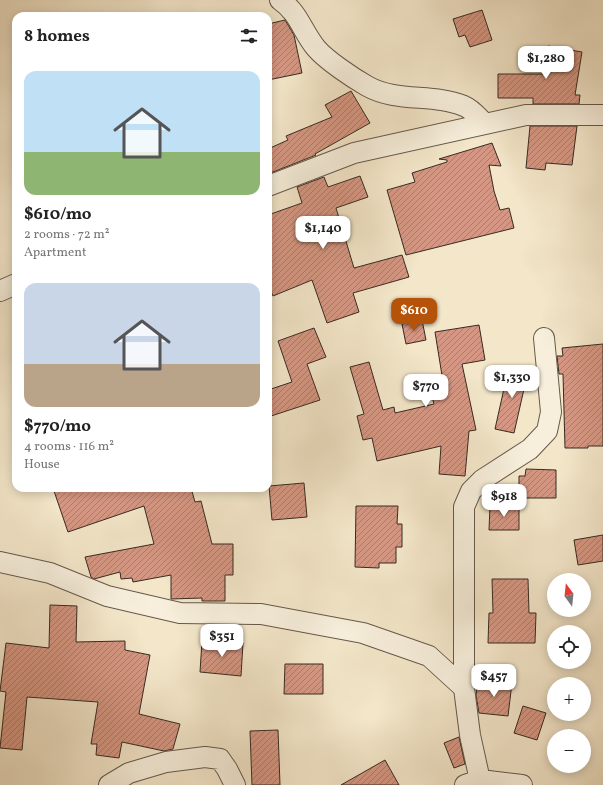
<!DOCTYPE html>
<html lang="en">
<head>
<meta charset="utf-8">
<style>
	:root { --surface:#fff; --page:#f2f2f2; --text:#222; --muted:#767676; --accent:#b45309 }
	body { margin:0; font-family:Vollkorn,serif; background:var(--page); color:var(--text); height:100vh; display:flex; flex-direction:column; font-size:15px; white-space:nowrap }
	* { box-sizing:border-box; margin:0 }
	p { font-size:13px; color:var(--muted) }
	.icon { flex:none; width:22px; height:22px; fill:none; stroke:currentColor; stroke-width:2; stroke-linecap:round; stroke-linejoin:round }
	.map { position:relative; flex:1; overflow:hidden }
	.details { position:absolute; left:12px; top:12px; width:260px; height:480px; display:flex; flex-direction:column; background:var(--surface); border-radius:12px; box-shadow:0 2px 10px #0003 }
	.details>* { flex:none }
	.needle { width:26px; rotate:345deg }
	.controls { position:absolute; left:547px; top:573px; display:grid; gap:8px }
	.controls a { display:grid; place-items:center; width:44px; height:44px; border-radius:50%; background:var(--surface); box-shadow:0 2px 10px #0003; font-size:20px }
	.price { position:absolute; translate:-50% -34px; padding:0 9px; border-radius:8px; background:#fff; color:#222; font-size:13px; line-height:26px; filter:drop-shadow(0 1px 2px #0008) }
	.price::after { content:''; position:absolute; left:50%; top:24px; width:12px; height:9px; margin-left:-6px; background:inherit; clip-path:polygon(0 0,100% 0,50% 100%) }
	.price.on { background:var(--accent); color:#fff }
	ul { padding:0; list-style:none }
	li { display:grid; align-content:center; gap:8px; height:212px; padding:0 12px }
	li span { display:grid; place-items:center; height:124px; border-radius:12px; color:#555 }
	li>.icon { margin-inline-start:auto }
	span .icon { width:72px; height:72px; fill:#fffc; stroke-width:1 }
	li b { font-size:17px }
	h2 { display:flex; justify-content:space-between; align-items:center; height:48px; padding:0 12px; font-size:17px }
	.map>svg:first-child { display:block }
	.building { fill:url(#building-hatch); stroke:#372a22 }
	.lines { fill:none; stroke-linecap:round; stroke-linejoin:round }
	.street-casing { stroke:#66594c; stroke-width:22 }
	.street { stroke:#f7efdc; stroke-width:20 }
</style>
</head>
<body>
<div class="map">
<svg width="603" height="785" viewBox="0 0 603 785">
	<defs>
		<pattern id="building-hatch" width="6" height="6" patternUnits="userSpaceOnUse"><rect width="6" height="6" fill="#d59783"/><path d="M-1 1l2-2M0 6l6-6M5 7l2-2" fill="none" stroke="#ae7b6b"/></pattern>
	</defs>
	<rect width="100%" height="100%" fill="#f3e6c9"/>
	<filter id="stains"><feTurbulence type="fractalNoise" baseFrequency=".005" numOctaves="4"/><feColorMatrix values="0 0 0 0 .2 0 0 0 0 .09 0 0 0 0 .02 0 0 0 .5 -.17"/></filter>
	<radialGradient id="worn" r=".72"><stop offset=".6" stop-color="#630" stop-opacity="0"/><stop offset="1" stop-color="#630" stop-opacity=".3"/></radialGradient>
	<path class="building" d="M 482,10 L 492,40 L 470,47 L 465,35 L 459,37 L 453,19 Z
		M 285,20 L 294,35 L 302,73 L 268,80 L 268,24 Z
		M 548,46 L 582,52 L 575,95 L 580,95 L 579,104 L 533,104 L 533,98 L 498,98 L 498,74 L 544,74 Z
		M 351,91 L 370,123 L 315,154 L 316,155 L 268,174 L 268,149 L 288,140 L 286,136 L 332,117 L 325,105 Z
		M 530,126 L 577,126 L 572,165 L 546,163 L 545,170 L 526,168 Z
		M 492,143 L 501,166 L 489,165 L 494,191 L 500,210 L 509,208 L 514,228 L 406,255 L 387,190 L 415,182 L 412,173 L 447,162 L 447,160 L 439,159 Z
		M 360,176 L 368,197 L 336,208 L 354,268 L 402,255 L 409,277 L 353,293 L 359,312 L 327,323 L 312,280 L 273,296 L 268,284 L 268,215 L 302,203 L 297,187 L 324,177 L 328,187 Z
		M 422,320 L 426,340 L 406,344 L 402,324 Z
		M 479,325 L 485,360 L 462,364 L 476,430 L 469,431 L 465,476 L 439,474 L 441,446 L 377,461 L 372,438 L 363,440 L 357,416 L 364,414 L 350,367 L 369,362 L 383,410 L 394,407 L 395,413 L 434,404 L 432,397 L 445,394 L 435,332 Z
		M 314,328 L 326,357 L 307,364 L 320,400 L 268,417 L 268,390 L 292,382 L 278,341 Z
		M 603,344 L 603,446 L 588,446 L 588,448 L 565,448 L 563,374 L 559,374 L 557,356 L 563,356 L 562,348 Z
		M 509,366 L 529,367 L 514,433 L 495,429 Z
		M 526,469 L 556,470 L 556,498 L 519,498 L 519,476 L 525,476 Z
		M 304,483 L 307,517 L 272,520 L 269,486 Z
		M 53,488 L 191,488 L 195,502 L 201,501 L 212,544 L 233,544 L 233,575 L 225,575 L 225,601 L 202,601 L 202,598 L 171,599 L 171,575 L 133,582 L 132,578 L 121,579 L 120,572 L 94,579 L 91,577 L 85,557 L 154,544 L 144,506 L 68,532 Z
		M 356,506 L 398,506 L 397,524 L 402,524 L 402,547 L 396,547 L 396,563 L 379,563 L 379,568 L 355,567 Z
		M 490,506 L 519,506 L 519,530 L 489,530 Z
		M 603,535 L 603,561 L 578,565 L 574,540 Z
		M 492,579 L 528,579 L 529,613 L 536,613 L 535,643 L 488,643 L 489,613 L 493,613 Z
		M 50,605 L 77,606 L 76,642 L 125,641 L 125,650 L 150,655 L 139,714 L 180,724 L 173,749 L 164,751 L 122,742 L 119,758 L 96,755 L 97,744 L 91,744 L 98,702 L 27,697 L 22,750 L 0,748 L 6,692 L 0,691 L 6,643 L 49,648 Z
		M 202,641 L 243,643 L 241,676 L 200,672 Z
		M 285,664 L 323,664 L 323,694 L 284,694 Z
		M 478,680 L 512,683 L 508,716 L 479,713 L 476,695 Z
		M 523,706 L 546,713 L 537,740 L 514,733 Z
		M 278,730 L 280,785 L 252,785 L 250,731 Z
		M 459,737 L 465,764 L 454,768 L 444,743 Z
		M 385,760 L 399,785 L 341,785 Z"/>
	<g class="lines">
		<g class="street-casing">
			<path id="street" d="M 280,0 C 299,13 302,31 316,48 C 326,60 353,78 367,86 C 397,103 433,93 464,106 C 472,109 479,118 485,124
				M 268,186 L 354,153 L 526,115 L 603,115
				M 0,291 L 16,284
				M 0,562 L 50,573 L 107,596 L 180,613 L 261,614 L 363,633 L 429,656 L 464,688
				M 109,785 L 129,773 L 166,762 L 205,757 L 220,759 L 227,769 L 235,785
				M 465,785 L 480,780 L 522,785
				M 481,785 L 470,735 L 464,688 L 464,507 L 471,491 L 482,480 L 530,449 L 547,431 L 551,412 L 544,338"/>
		</g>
		<use href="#street" class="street"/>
	</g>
	<rect width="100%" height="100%" filter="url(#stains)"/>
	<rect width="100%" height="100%" fill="url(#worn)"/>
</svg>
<div class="controls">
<a><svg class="needle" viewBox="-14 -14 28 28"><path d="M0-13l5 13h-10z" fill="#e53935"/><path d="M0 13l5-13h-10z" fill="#767676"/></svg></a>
<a><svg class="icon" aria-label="locate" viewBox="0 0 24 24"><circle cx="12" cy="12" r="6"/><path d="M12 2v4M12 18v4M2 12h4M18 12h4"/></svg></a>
<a>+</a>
<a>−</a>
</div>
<b class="price" style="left:546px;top:80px">$1,280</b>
<b class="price" style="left:323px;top:250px">$1,140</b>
<b class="price on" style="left:414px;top:332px">$610</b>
<b class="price" style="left:512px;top:399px">$1,330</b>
<b class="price" style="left:426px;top:408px">$770</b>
<b class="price" style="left:504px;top:518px">$918</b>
<b class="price" style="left:222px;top:658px">$351</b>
<b class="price" style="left:494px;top:698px">$457</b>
<section class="details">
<h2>8 homes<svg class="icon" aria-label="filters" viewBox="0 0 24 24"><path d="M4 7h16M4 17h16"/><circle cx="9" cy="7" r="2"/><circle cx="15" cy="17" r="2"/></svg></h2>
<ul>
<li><span style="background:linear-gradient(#bfe0f5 65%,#8fb573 0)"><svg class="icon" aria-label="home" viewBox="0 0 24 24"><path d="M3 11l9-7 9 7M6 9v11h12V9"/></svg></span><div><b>$610/mo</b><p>2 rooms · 72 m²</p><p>Apartment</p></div></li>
<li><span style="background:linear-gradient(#c9d6e8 65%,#b9a48a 0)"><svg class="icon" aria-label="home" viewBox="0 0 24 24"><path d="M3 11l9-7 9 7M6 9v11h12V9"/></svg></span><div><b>$770/mo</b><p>4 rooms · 116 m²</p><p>House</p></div></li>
</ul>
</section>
</div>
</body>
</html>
